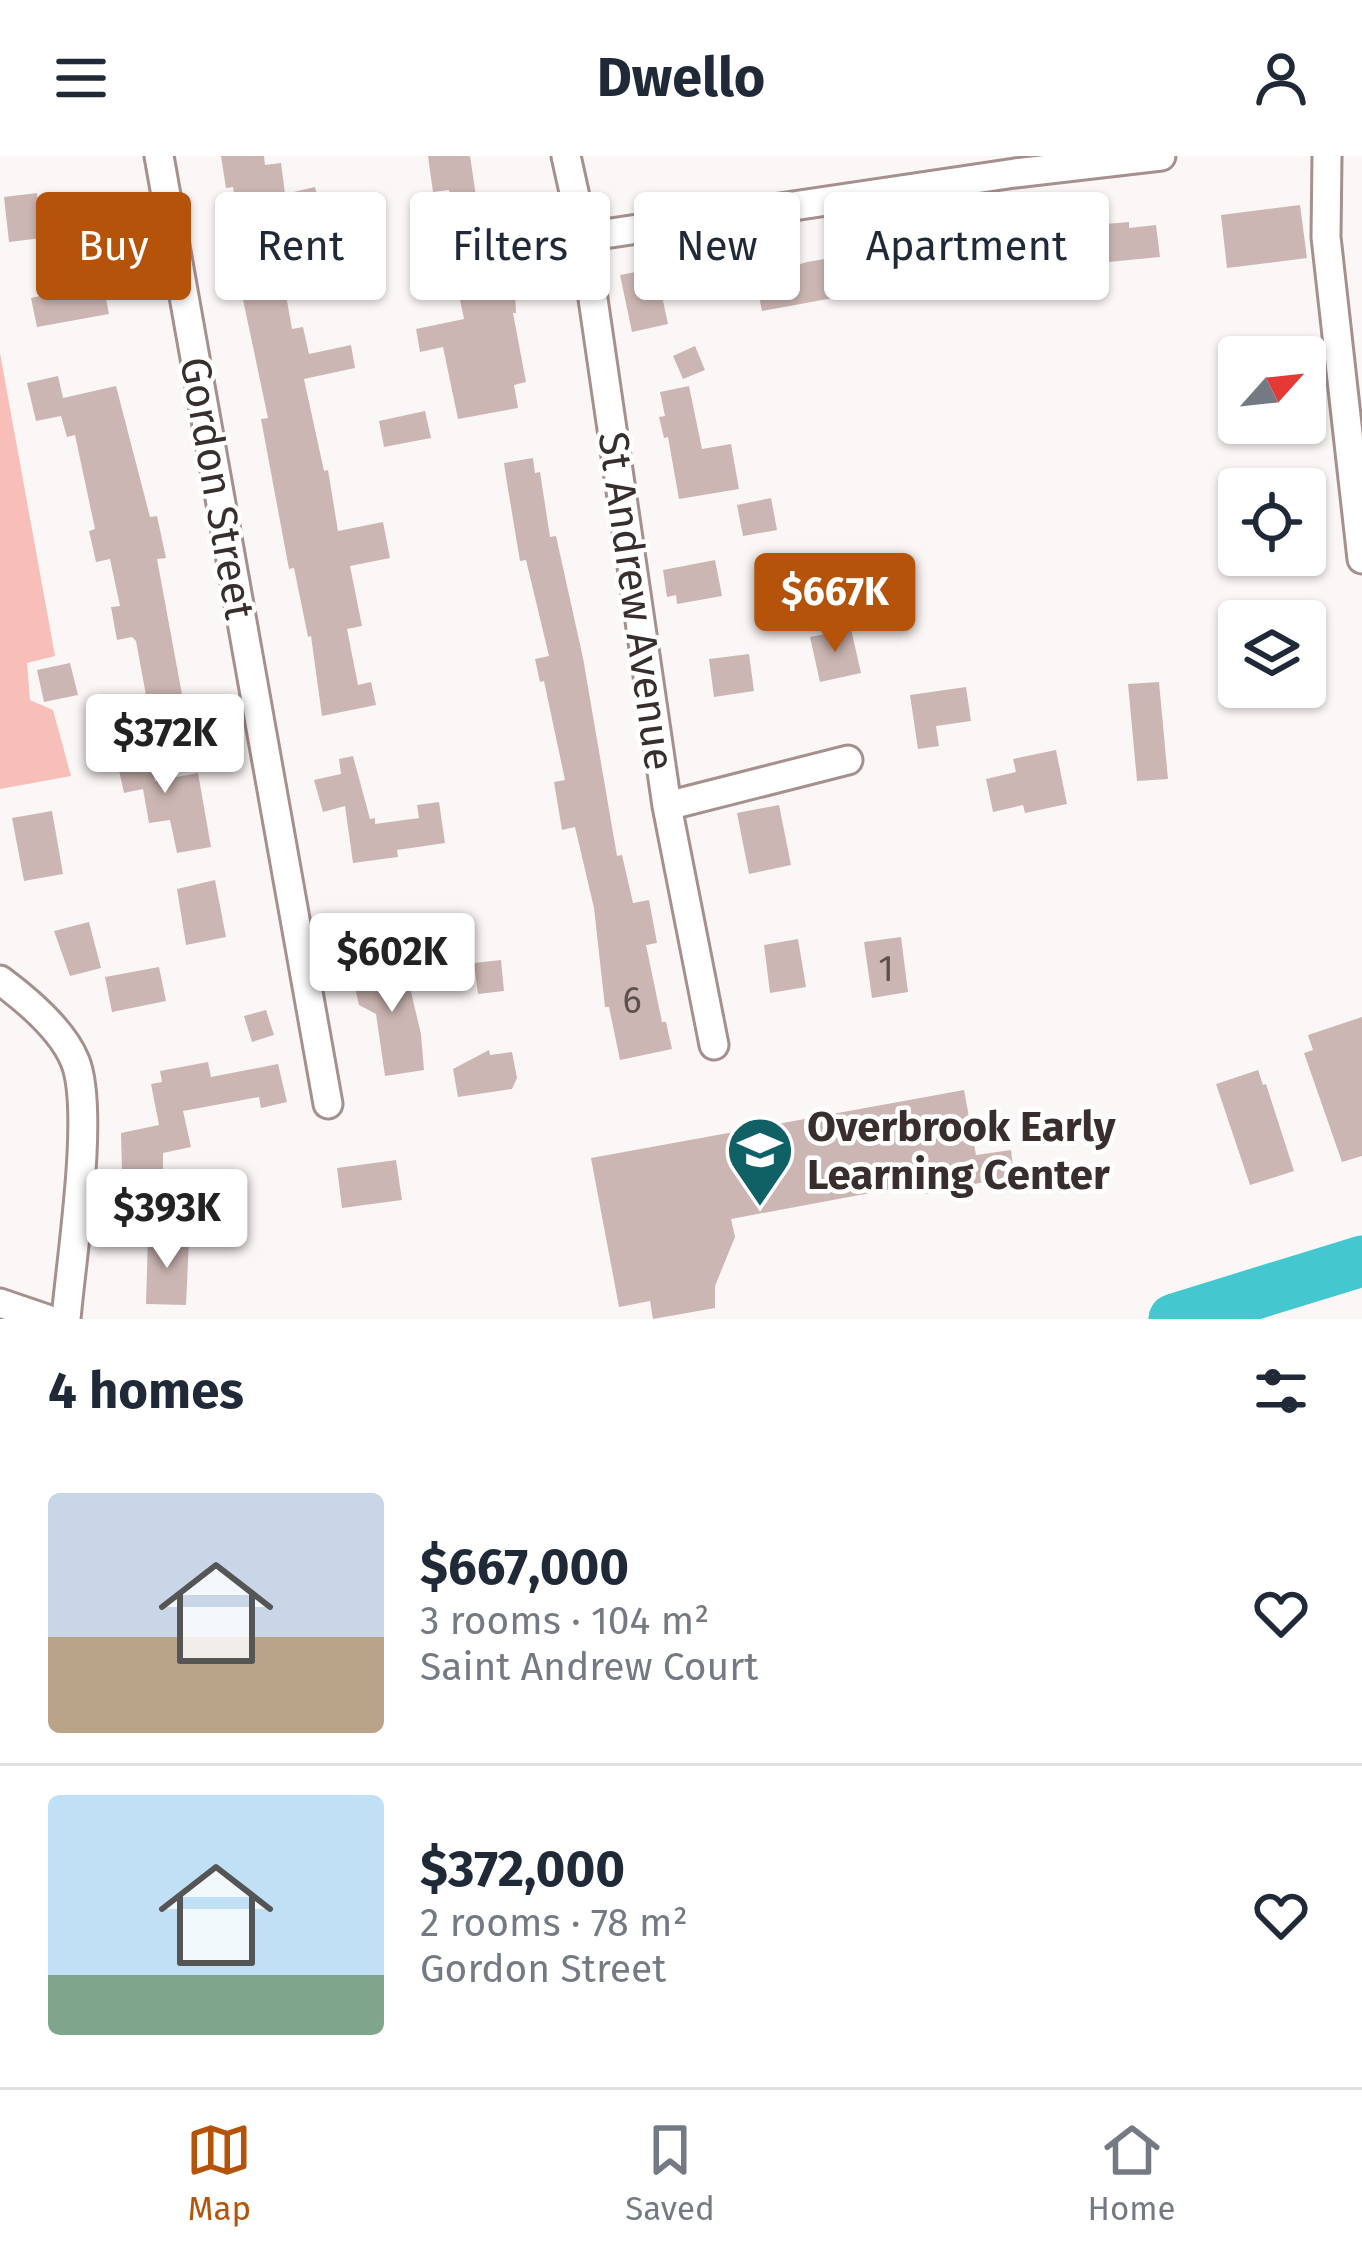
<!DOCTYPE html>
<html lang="en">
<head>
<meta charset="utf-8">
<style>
	:root { --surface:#fff; --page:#f2f2f3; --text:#1f2937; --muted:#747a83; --line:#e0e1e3; --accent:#b45309 }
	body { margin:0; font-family:"Fira Sans",sans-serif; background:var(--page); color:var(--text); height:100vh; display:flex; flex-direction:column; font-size:45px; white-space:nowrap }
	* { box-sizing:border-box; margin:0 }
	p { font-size:39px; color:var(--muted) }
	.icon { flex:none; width:66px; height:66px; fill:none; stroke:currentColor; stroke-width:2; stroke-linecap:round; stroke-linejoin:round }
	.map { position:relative; height:1163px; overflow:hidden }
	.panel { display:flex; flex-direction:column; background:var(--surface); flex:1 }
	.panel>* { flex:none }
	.guide { position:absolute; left:36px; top:36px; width:1290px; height:108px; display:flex; gap:24px }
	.needle { width:78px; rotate:63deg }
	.controls { position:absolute; left:1218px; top:180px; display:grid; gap:24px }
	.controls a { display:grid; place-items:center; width:108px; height:108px; border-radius:12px; background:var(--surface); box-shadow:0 3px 9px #0004; font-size:60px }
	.price { position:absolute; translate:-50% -102px; padding:0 27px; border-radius:12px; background:#fff; color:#222; font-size:39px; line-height:78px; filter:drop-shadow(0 3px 6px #0008) }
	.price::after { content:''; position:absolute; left:50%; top:72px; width:36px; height:27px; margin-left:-18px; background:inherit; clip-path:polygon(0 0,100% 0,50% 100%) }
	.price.current { background:var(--accent); color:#fff }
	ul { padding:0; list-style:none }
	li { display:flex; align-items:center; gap:36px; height:300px; padding:0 48px }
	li+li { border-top:3px solid var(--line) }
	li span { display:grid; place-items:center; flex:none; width:336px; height:240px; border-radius:12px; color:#555 }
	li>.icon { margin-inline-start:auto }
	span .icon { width:144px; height:144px; fill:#fffc; stroke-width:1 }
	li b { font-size:51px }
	h2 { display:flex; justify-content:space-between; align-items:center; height:144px; padding:0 48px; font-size:51px }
	.chip { padding:0 42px; border-radius:12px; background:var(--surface); box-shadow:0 3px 9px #0004; font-size:42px; line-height:108px }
	.chip.current { background:var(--accent); color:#fff }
	header { display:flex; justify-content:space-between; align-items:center; height:156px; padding:0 48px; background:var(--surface); font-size:54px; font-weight:700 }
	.dock { display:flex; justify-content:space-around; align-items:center; height:168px; border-top:3px solid var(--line); background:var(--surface); font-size:33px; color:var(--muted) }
	.dock a { display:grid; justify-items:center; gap:6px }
	.dock .current { color:var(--accent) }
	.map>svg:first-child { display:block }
	.green { fill:#f8beb8 }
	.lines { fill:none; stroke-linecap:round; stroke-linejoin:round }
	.river { stroke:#44c7cf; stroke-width:51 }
	.building { fill:#ccb6b3 }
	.minor-casing { stroke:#a6908e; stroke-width:33 }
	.minor { stroke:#fff; stroke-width:27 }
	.labels { text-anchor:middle; stroke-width:9; stroke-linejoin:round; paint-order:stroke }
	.number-label { font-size:36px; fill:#5c504e }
	.street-label { font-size:42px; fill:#372e2d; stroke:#fff }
	.poi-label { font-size:42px; font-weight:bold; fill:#372e2d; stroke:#fff; text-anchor:start }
</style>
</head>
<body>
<header><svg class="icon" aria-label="menu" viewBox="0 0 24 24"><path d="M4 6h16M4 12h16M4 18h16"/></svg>Dwello<svg class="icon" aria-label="person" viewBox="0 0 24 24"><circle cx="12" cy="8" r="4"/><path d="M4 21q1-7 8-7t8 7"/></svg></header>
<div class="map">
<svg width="1362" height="1163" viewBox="0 0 1362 1163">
	<rect width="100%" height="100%" fill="#fcf7f7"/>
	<path class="green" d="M 0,197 L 55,500 L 27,507 L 30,544 L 53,554 L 71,620 L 0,633 Z"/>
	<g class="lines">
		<path class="river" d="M 1174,1163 L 1362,1105"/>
	</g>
	<path class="building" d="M 221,0 L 264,0 L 265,9 L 281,7 L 285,38 L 315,31 L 328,81 L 278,94 L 292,173 L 303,171 L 309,198 L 351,189 L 355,212 L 304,223 L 324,315 L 328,314 L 338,375 L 383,366 L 390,402 L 350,410 L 362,470 L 347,473 L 358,529 L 371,526 L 376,549 L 322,560 L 311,480 L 308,481 L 294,412 L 289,413 L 261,263 L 268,262 L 241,134 L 253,132 L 250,113 L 257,112 L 250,60 L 238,62 L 233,31 L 226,32 Z
		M 428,0 L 470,0 L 479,60 L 495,56 L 515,139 L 516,157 L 513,157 L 526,226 L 514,229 L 518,252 L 458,263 L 443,191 L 420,196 L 416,173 L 464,163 L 459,139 L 465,137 L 454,92 L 463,90 L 449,34 L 433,36 Z
		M 37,37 L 38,50 L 67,46 L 74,100 L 88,97 L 93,125 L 102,123 L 109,158 L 37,171 L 31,142 L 53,137 L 42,82 L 9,86 L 4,41 Z
		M 1300,49 L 1307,102 L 1227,112 L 1221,59 Z
		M 1129,66 L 1129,72 L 1156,69 L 1160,101 L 1067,110 L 1016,118 L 1016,123 L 961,128 L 963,135 L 933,142 L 930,127 L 921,126 L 762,155 L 755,122 L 807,106 L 936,84 L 937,90 L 988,78 Z
		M 656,112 L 668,168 L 632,176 L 620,119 Z
		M 695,190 L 705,214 L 683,223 L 673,200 Z
		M 58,220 L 63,242 L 116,230 L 150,361 L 157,360 L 166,402 L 157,403 L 188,571 L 153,577 L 136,485 L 132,481 L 117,484 L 111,451 L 120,450 L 110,403 L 96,406 L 89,375 L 95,373 L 75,279 L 67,281 L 61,260 L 36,265 L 27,227 Z
		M 689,230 L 702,293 L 731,288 L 739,333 L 679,343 L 668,281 L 664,282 L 659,261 L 665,260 L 660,236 Z
		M 425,255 L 431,282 L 384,291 L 379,265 Z
		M 533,302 L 535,317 L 540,316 L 550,381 L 556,380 L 583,502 L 617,700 L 622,699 L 633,747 L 649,744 L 657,787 L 646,789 L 662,866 L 666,866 L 672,893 L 620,904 L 609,851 L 605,851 L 594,752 L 575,671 L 562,674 L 554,626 L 565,624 L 544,525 L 540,526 L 535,503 L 549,500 L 526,404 L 520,405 L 506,321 L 504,307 Z
		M 771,342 L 777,374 L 743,380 L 737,349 Z
		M 715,404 L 722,440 L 677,448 L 676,439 L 667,441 L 663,414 Z
		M 851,473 L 861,517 L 820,526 L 810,481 Z
		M 749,498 L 754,535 L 714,541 L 709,503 Z
		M 70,507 L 78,539 L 44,546 L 37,514 Z
		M 1159,526 L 1168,623 L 1137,625 L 1128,528 Z
		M 966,531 L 971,565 L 936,570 L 939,590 L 918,593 L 910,539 Z
		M 146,581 L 155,625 L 198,617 L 211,691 L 177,697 L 170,664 L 149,667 L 143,633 L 124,637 L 113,587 Z
		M 1056,594 L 1067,648 L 1025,657 L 1023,649 L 993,656 L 986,623 L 1016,616 L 1013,603 Z
		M 353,600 L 370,663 L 375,662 L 375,668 L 419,662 L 417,649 L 439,646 L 445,687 L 397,694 L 398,701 L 353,707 L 345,650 L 323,656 L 314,624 L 341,618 L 339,603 Z
		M 779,649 L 791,709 L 749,718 L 737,657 Z
		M 52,655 L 63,718 L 24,725 L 12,662 Z
		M 215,724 L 226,781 L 186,789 L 177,733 Z
		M 89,766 L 101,812 L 70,820 L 54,775 Z
		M 901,781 L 908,836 L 872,842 L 864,786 Z
		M 798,783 L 806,831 L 770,837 L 764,789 Z
		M 403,802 L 421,878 L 424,914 L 385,920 L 376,858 L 359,849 L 351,815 Z
		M 501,804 L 504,835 L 478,838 L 474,807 Z
		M 159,811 L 166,845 L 112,856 L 105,821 Z
		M 266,854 L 274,879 L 252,886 L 244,860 Z
		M 1362,861 L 1362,1000 L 1342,1006 L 1304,897 L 1313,894 L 1308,879 Z
		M 489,894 L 490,899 L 512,896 L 517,922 L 512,933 L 458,941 L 453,913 Z
		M 208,906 L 211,921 L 278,908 L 287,946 L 261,952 L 259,941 L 183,955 L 191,991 L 163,997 L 163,1052 L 123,1051 L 121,977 L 159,969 L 151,928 L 162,926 L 160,915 Z
		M 1258,914 L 1263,929 L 1266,928 L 1294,1015 L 1250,1029 L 1216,928 Z
		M 964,934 L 976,999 L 1011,994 L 1014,1020 L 926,1038 L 924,1027 L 731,1063 L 735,1081 L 715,1130 L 715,1152 L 653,1163 L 650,1145 L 619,1151 L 591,1002 Z
		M 396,1004 L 402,1044 L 342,1052 L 337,1012 Z
		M 148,1081 L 189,1083 L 186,1149 L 146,1148 Z"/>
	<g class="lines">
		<g class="minor-casing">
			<path id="minor" d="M 159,0 L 328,948
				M 566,0 L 584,81 L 667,650 L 714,889
				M 1327,0 L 1326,81 L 1362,403
				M 584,81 L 1015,17 L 1161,0
				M 667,650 L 848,604
				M 0,824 C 27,844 62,873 75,905 C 95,954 71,1104 66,1163
				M 0,1147 L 47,1163"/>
		</g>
		<use href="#minor" class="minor"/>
	</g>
	<defs>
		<g id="school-pin" transform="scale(3.45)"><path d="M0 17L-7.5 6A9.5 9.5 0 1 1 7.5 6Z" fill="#106166" stroke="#fff"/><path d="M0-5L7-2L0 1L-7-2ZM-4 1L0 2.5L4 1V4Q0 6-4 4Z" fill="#fff"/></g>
	</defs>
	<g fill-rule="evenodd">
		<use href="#school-pin" x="760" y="994"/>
	</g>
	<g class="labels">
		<g class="number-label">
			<text x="886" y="825">1</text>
			<text x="632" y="857">6</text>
		</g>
		<g class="street-label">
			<text transform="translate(218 332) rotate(80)" y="15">Gordon Street</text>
			<text transform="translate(637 445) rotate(82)" y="15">St Andrew Avenue</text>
		</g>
		<g class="poi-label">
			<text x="807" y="985">Overbrook Early<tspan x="807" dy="48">Learning Center</tspan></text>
		</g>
	</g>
</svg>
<div class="controls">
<a><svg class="needle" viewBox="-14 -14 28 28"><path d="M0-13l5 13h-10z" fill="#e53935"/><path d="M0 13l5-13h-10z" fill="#747a83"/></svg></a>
<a><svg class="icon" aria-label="locate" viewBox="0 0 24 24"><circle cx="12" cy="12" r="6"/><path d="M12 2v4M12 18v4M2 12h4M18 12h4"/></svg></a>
<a><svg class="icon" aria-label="layers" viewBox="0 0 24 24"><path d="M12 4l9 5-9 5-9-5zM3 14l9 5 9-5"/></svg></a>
</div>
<b class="price current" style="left:835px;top:499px">$667K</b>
<b class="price" style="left:165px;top:640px">$372K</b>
<b class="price" style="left:392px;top:859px">$602K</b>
<b class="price" style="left:167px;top:1115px">$393K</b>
<div class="guide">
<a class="chip current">Buy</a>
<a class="chip">Rent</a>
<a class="chip">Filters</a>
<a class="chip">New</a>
<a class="chip">Apartment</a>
</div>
</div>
<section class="panel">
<h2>4 homes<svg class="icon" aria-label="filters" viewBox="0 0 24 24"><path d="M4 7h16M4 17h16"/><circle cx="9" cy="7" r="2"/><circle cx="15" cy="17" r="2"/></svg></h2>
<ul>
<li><span style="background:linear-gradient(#c9d6e8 60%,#b9a48a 0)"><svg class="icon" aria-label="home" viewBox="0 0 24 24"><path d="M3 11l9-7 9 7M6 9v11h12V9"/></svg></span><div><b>$667,000</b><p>3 rooms · 104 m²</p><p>Saint Andrew Court</p></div><svg class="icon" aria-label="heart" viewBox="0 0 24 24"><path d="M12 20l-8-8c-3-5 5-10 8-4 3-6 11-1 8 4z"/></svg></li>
<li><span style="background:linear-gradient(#bfe0f5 75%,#7fa58c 0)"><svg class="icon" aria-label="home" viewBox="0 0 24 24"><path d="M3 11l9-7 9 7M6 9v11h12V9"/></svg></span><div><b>$372,000</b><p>2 rooms · 78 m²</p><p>Gordon Street</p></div><svg class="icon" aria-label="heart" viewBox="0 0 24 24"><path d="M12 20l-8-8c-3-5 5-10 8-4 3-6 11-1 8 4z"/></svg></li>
</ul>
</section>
<nav class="dock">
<a class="current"><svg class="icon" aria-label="map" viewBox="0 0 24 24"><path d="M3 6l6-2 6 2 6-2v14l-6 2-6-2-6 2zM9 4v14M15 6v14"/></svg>Map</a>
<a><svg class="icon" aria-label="saved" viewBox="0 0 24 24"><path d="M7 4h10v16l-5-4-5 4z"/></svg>Saved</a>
<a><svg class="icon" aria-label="home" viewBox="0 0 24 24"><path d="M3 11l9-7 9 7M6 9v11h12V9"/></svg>Home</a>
</nav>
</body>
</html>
